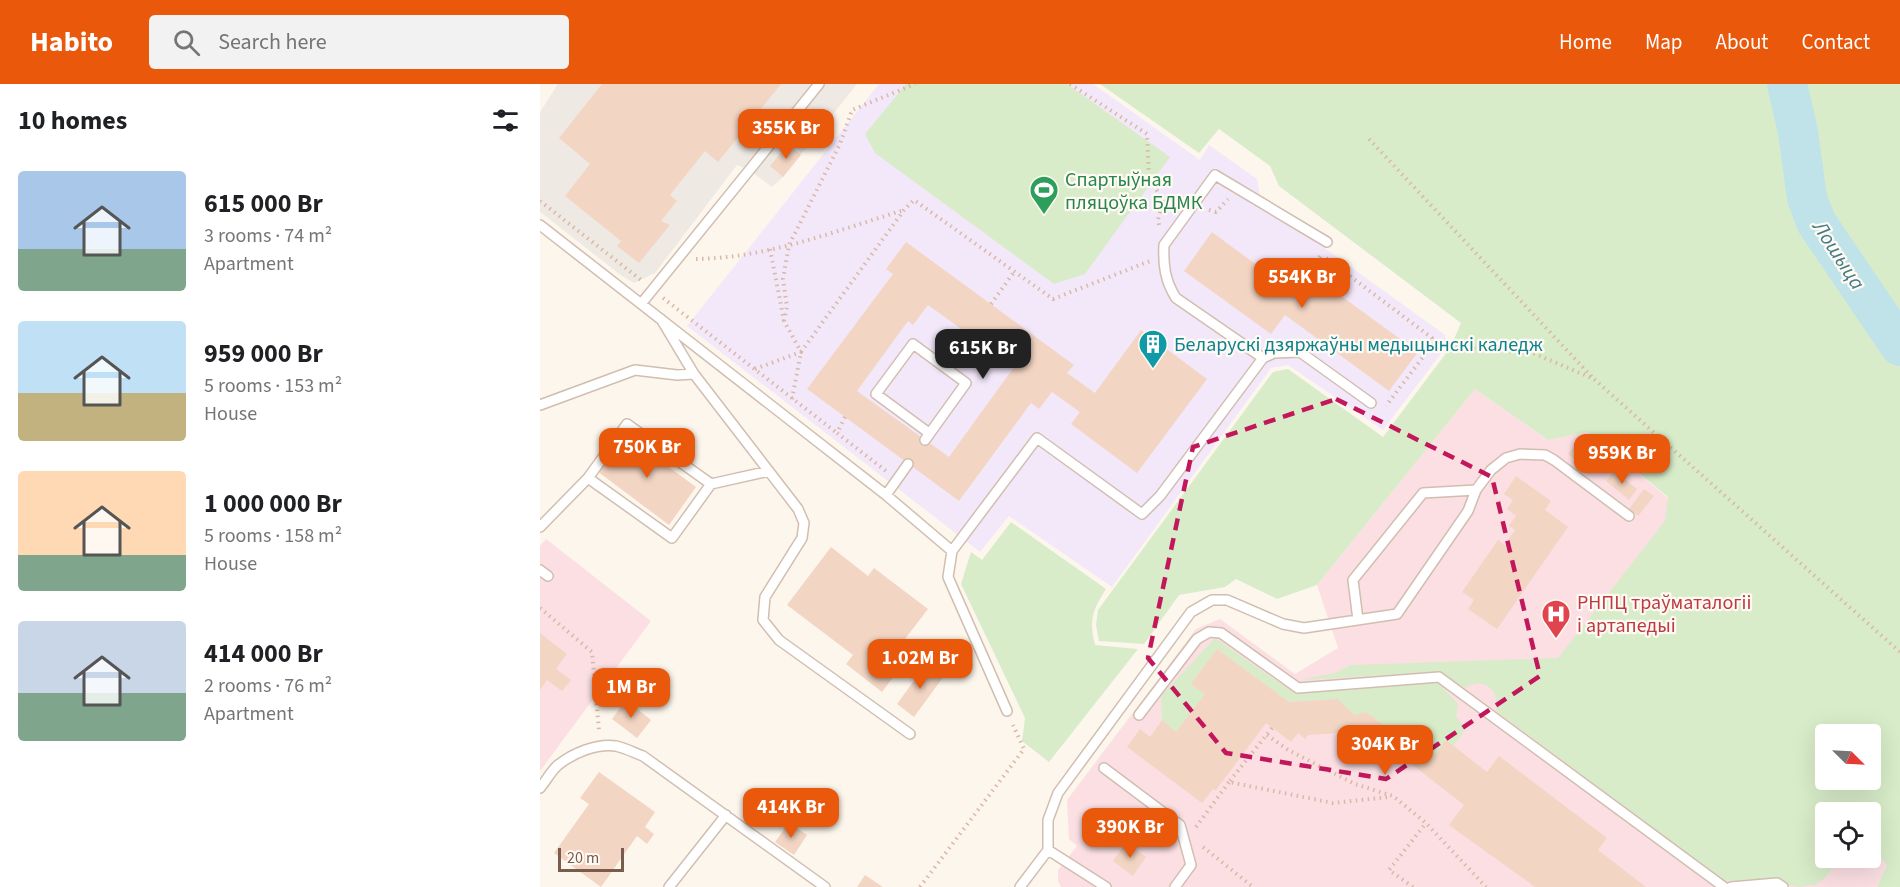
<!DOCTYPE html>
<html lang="en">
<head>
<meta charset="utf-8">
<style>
	:root { --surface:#fff; --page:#f2f2f2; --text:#202124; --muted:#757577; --accent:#ea580c }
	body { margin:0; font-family:"Source Sans 3",sans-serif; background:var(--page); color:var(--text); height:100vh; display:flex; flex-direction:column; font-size:22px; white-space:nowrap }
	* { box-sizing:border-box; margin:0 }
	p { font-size:20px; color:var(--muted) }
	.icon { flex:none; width:33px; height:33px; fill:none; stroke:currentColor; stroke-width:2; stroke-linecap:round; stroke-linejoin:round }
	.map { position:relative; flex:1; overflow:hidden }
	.panel { display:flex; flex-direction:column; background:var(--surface); width:540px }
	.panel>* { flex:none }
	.needle { width:39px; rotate:114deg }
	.buttons { position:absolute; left:1275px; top:640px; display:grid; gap:12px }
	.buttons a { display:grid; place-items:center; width:66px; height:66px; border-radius:6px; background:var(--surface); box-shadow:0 6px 24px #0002; font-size:30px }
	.scale { position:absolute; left:18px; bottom:15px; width:66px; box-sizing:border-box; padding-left:6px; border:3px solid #7a5c4d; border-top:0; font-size:16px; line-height:21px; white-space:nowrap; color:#7a5c4d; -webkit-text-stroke:4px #fffaf3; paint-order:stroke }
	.price { position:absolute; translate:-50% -51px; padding:0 14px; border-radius:12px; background:var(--accent); color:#fff; font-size:20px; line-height:39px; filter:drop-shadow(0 2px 3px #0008) }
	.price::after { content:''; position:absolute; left:50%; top:36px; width:18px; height:14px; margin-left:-9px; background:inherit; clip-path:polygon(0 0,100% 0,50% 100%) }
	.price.selected { background:#222; color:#fff }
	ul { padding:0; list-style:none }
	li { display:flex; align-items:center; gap:18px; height:150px; padding:0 18px }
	li span { display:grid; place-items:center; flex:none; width:168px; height:120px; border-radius:6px; color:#555 }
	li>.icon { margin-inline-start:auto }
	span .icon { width:72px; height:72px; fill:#fffc; stroke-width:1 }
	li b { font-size:26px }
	h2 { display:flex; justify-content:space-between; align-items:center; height:72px; padding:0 18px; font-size:26px }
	header { display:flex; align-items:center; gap:36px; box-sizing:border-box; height:84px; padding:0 30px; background:var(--accent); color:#fff }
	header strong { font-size:28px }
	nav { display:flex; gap:33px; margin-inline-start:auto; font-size:21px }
	.search { width:420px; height:54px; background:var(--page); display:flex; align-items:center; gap:15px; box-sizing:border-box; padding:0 21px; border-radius:6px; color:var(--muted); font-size:22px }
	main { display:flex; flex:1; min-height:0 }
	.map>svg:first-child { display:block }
	.industrial { fill:#efe9e4 }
	.education { fill:#f3e8fa }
	.medical { fill:#fbdfe3; fill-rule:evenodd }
	.green { fill:#d8ecc9; fill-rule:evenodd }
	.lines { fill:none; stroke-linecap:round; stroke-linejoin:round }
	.river { stroke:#bfe3e8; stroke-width:40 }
	.building { fill:#f3d5c3; fill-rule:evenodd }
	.service-casing { stroke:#d1beb0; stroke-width:12 }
	.path { stroke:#d9b8a5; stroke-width:4; stroke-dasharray:1.5 4.5; stroke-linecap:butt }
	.service { stroke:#fff; stroke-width:9 }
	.marked { fill:none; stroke:#c2185b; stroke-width:4.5; stroke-dasharray:12 8; stroke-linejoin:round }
	.labels { text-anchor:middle; stroke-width:4.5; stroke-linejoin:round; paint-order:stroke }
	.leisure-label { font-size:20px; fill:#27864d; stroke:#fffaf3; text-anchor:start }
	.culture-label { font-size:20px; fill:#0d838f; stroke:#fffaf3; text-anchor:start }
	.health-label { font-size:20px; fill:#be3a42; stroke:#fffaf3; text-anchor:start }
	.water-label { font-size:21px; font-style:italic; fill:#437c86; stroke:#fffaf3 }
</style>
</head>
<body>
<header>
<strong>Habito</strong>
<div class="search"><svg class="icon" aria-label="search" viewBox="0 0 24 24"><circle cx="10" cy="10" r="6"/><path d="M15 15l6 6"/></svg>Search here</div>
<nav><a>Home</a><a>Map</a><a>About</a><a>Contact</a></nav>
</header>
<main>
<section class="panel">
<h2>10 homes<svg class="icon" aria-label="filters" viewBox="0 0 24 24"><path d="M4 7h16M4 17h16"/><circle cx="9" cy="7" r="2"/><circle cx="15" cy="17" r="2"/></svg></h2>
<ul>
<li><span style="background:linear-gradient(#a9c7e8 65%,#7fa58c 0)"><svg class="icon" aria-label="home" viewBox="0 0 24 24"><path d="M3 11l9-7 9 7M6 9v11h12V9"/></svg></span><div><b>615 000 Br</b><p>3 rooms · 74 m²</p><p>Apartment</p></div></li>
<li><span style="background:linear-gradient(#bfe0f5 60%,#c2b280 0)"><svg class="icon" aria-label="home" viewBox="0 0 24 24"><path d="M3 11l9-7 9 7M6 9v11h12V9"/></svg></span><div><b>959 000 Br</b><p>5 rooms · 153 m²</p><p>House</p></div></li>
<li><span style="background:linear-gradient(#ffd9b3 70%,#7fa58c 0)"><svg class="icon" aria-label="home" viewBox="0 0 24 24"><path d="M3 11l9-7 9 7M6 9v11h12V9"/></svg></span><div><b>1 000 000 Br</b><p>5 rooms · 158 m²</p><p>House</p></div></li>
<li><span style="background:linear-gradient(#c9d6e8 60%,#7fa58c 0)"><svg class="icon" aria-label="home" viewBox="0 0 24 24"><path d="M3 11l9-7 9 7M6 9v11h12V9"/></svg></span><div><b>414 000 Br</b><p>2 rooms · 76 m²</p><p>Apartment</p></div></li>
</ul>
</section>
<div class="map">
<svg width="1360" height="803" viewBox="0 0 1360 803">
	<rect width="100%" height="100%" fill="#fdf6ec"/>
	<path class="industrial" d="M 18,0 L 317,0 L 243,93 L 232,103 L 209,86 L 197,81 L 115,189 L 94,199 L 82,192 L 0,128 L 0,28 Z"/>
	<path class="education" d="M 339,0 L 553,0 L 660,76 L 669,61 L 717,95 L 721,118 L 905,251 L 906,263 L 843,346 L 748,281 L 731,284 L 572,503 L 469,432 L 440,468 L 147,242 Z"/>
	<path class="medical" d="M 935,305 L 1008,356 L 1048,348 L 1128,414 L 1286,651 L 1286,696 L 1330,696 L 1360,752 L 1337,803 L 521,803 L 518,797 L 518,786 L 537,762 L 529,755 L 527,716 L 656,545 L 680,535 L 755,590 L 798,564 L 777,501 ZM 1286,729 L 1330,729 L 1330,774 L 1286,774 Z
		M 6,455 L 111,537 L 0,687 L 0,462 Z"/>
	<path class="green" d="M 366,0 L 527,0 L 630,73 L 545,190 L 514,200 L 335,69 L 325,50 Z
		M 560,0 L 1360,0 L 1360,803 L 1337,803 L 1347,781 L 1331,761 L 1330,729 L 1286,729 L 1286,774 L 1300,774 L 1284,795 L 1275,801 L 1258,803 L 1248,801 L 1237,794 L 1185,797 L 956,627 C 960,606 944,592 925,604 L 900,588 L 760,596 L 795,589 L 811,581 L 1018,574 L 1125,437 L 1128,413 L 1048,348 L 1008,356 L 935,305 L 777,501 L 737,515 L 696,495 L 685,503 L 639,511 L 604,560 L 559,557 L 556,541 L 558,526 L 733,288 L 748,285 L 843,353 L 910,264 L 921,239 L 739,102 L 730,82 L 679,45 L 659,69 ZM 1286,651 L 1330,651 L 1330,696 L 1286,696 Z
		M 471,438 L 566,505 C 552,527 549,536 555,561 L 598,565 L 509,678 L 482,657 L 485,634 L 421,500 L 431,468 L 442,476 Z
		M 675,554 L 754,609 L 898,599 L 918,620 L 916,633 L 926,644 L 914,662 L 906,656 L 891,676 L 826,628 L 814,631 L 798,615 L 749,618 L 677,565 L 651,600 L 665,610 L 636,648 L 622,636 L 621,612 Z"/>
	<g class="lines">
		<path class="river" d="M 1247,0 L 1258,48 L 1267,114 L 1276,138 L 1360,262"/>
	</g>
	<path class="building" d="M 62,0 L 241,0 L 178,78 L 165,67 L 130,111 L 137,117 L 121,137 L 130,141 L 99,179 L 77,162 L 81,157 L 25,112 L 50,80 L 19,54 Z
		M 248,60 L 261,71 L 243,93 L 230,82 Z
		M 672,148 L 741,199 L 756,179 L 878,268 L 849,307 L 745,231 L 731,250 L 644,187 Z
		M 366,158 L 534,281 L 527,289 L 555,309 L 601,246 L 667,295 L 597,389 L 531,340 L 540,328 L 512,308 L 499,325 L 491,319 L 419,417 L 267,305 L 353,190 L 346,185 ZM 388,221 L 474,283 L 409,373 L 317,307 L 368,237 L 373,241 Z
		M 84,350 L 156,403 L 129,441 L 57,387 Z
		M 1038,358 L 1052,369 L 1050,371 L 1061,380 L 1055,387 L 1044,378 L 1041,381 L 1028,370 Z
		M 1074,387 L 1097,405 L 1089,416 L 1066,397 Z
		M 976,392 L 1011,417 L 1005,426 L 1028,443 L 957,545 L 928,525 L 934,516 L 922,508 L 958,456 L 965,461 L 975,446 L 969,442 L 976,432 L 967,425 L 973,416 L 964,410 Z
		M 1104,405 L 1114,412 L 1098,432 L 1089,425 Z
		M 291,463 L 328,492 L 334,484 L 388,525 L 358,564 L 369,572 L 342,608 L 306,580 L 313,571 L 247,521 Z
		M 0,549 L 27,570 L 16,585 L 31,596 L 22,607 L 7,596 L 0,606 Z
		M 677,565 L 749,618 L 798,615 L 814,631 L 826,628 L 891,676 L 906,656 L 947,688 L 959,672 L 1067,754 L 1058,766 L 1106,803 L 995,803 L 909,741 L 924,721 L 829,647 L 768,651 L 765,655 L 758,649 L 751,658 L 726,639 L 676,706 L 673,705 L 662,719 L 587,663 L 600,645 L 610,653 L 622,636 L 636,648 L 665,610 L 651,600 Z
		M 387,579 L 404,592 L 374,633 L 357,620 Z
		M 86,616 L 111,636 L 97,654 L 72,635 Z
		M 59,688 L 115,728 L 105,743 L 114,750 L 107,760 L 97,752 L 61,803 L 14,769 L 49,720 L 40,714 Z
		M 249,739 L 267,751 L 254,771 L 235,758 Z
		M 586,759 L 606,773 L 593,792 L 573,777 Z
		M 325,791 L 343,803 L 317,803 Z"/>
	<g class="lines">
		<g class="service-casing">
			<path id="service" d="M 0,141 L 346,411 L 412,467
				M 101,220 L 279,0
				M 121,235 L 154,290 L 258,425 L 264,439 L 262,454 L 225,513 L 223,536 L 239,556 L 370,650
				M 723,274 L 636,214 C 625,197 623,181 624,161 L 675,91 L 787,158
				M 0,321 L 95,286 L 137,291 L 154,290
				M 385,356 L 426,299 L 373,260 L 336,310 L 389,349
				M 48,394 L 132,454 L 171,400
				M 346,411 L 368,380
				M 0,443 L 48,394 L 87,340 L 171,400 L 229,387
				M 0,486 L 8,492
				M 818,536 L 813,496 L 883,409 L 936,406
				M 467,627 L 408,493 L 412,467 L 497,354 L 602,430 L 620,412 L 723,274 L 734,269 L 760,268 L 831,319
				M 599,631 L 657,555 L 669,548 L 681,549 L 758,604 L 899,593 L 1184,803
				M 564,684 L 640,741 L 651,781 L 635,803
				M 0,704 C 6,697 11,687 18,681 C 33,669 57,659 76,662 C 85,664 95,669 103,672 L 285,803
				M 508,766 L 566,803
				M 129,803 L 186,731
				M 480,803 L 508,766 L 508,736 L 518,709 L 651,528 L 672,516 L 687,516 L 743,540 L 764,544 L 857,530 L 928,427 L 936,406 L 951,386 L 966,374 L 980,370 L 1005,371 L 1014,376 L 1089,432
				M 1191,803 L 1237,799 L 1243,803"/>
		</g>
		<path class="path" d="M 530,0 L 607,50 L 609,94 L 623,116 L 618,136 L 619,141
			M 829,55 L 1052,293
			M 0,117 L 101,196
			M 669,126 L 676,128 L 688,115
			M 786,174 L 892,254 L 892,261 L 846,322
			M 156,175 C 227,174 296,147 364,126
			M 769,188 L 781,171
			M 123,214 L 297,349
			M 451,220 L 474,188
			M 244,237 L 247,223 L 243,195 L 249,161 L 300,60 L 312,26 L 375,0
			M 892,261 L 993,269 L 1054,295 L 1360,568
			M 410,271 L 426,248
			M 215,285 L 261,268 L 244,237 L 230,165
			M 252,315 L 261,268 L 364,126 L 374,116 L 513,215 L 610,177
			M 305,333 L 297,349 L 346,387
			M 0,524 L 52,568 L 59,647
			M 732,644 L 689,698 L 793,719 L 849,713
			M 727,651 L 748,666 L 815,700 L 853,712 L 886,739 L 946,803
			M 656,743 L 689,698
			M 663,763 L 713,803
			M 380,803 L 484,665 L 473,641
			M 873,803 L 849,786 L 886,739"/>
		<use href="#service" class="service"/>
	</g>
	<path class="marked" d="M 796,315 L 952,393 L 1000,592 L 846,695 L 686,669 L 608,574 L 653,363 Z"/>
	<defs>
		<g id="stadium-pin" transform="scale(1.5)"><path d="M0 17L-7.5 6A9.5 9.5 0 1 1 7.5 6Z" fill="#2e9e5b" stroke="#fffaf3"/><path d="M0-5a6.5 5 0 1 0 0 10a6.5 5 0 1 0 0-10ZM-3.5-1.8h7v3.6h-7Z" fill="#fff"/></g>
		<g id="building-pin" transform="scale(1.5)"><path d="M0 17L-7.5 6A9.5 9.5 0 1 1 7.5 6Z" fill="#0f9aa8" stroke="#fffaf3"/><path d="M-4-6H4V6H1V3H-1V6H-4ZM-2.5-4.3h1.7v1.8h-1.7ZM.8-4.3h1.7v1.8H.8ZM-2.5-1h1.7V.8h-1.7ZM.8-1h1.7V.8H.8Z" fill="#fff"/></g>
		<g id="hospital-pin" transform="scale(1.5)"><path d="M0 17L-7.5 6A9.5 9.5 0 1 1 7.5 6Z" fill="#e0444e" stroke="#fffaf3"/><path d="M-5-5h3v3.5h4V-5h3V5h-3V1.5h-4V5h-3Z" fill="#fff"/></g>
	</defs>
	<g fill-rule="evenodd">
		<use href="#stadium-pin" x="504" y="106"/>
		<use href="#building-pin" x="613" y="260"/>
		<use href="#hospital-pin" x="1016" y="530"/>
	</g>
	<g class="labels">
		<g class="leisure-label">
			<text x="525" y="102">Спартыўная<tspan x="525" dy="23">пляцоўка БДМК</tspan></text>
		</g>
		<g class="culture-label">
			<text x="634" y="267">Беларускі дзяржаўны медыцынскі каледж</text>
		</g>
		<g class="health-label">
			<text x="1037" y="525">РНПЦ траўматалогіі<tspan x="1037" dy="23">і артапедыі</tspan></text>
		</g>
		<g class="water-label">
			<text transform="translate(1299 171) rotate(57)" y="7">Лошыца</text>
		</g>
	</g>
</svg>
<div class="buttons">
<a><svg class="needle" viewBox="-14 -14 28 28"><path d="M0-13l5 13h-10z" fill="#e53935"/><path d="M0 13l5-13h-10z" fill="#757577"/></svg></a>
<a><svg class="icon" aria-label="locate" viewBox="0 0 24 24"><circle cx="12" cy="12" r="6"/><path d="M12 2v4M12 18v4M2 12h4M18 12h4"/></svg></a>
</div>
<div class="scale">20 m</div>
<b class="price" style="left:246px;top:76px">355K Br</b>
<b class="price" style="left:762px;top:225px">554K Br</b>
<b class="price selected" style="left:443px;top:296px">615K Br</b>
<b class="price" style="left:107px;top:395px">750K Br</b>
<b class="price" style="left:1082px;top:401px">959K Br</b>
<b class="price" style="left:380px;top:606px">1.02M Br</b>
<b class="price" style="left:91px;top:635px">1M Br</b>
<b class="price" style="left:845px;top:692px">304K Br</b>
<b class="price" style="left:251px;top:755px">414K Br</b>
<b class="price" style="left:590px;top:775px">390K Br</b>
</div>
</main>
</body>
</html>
